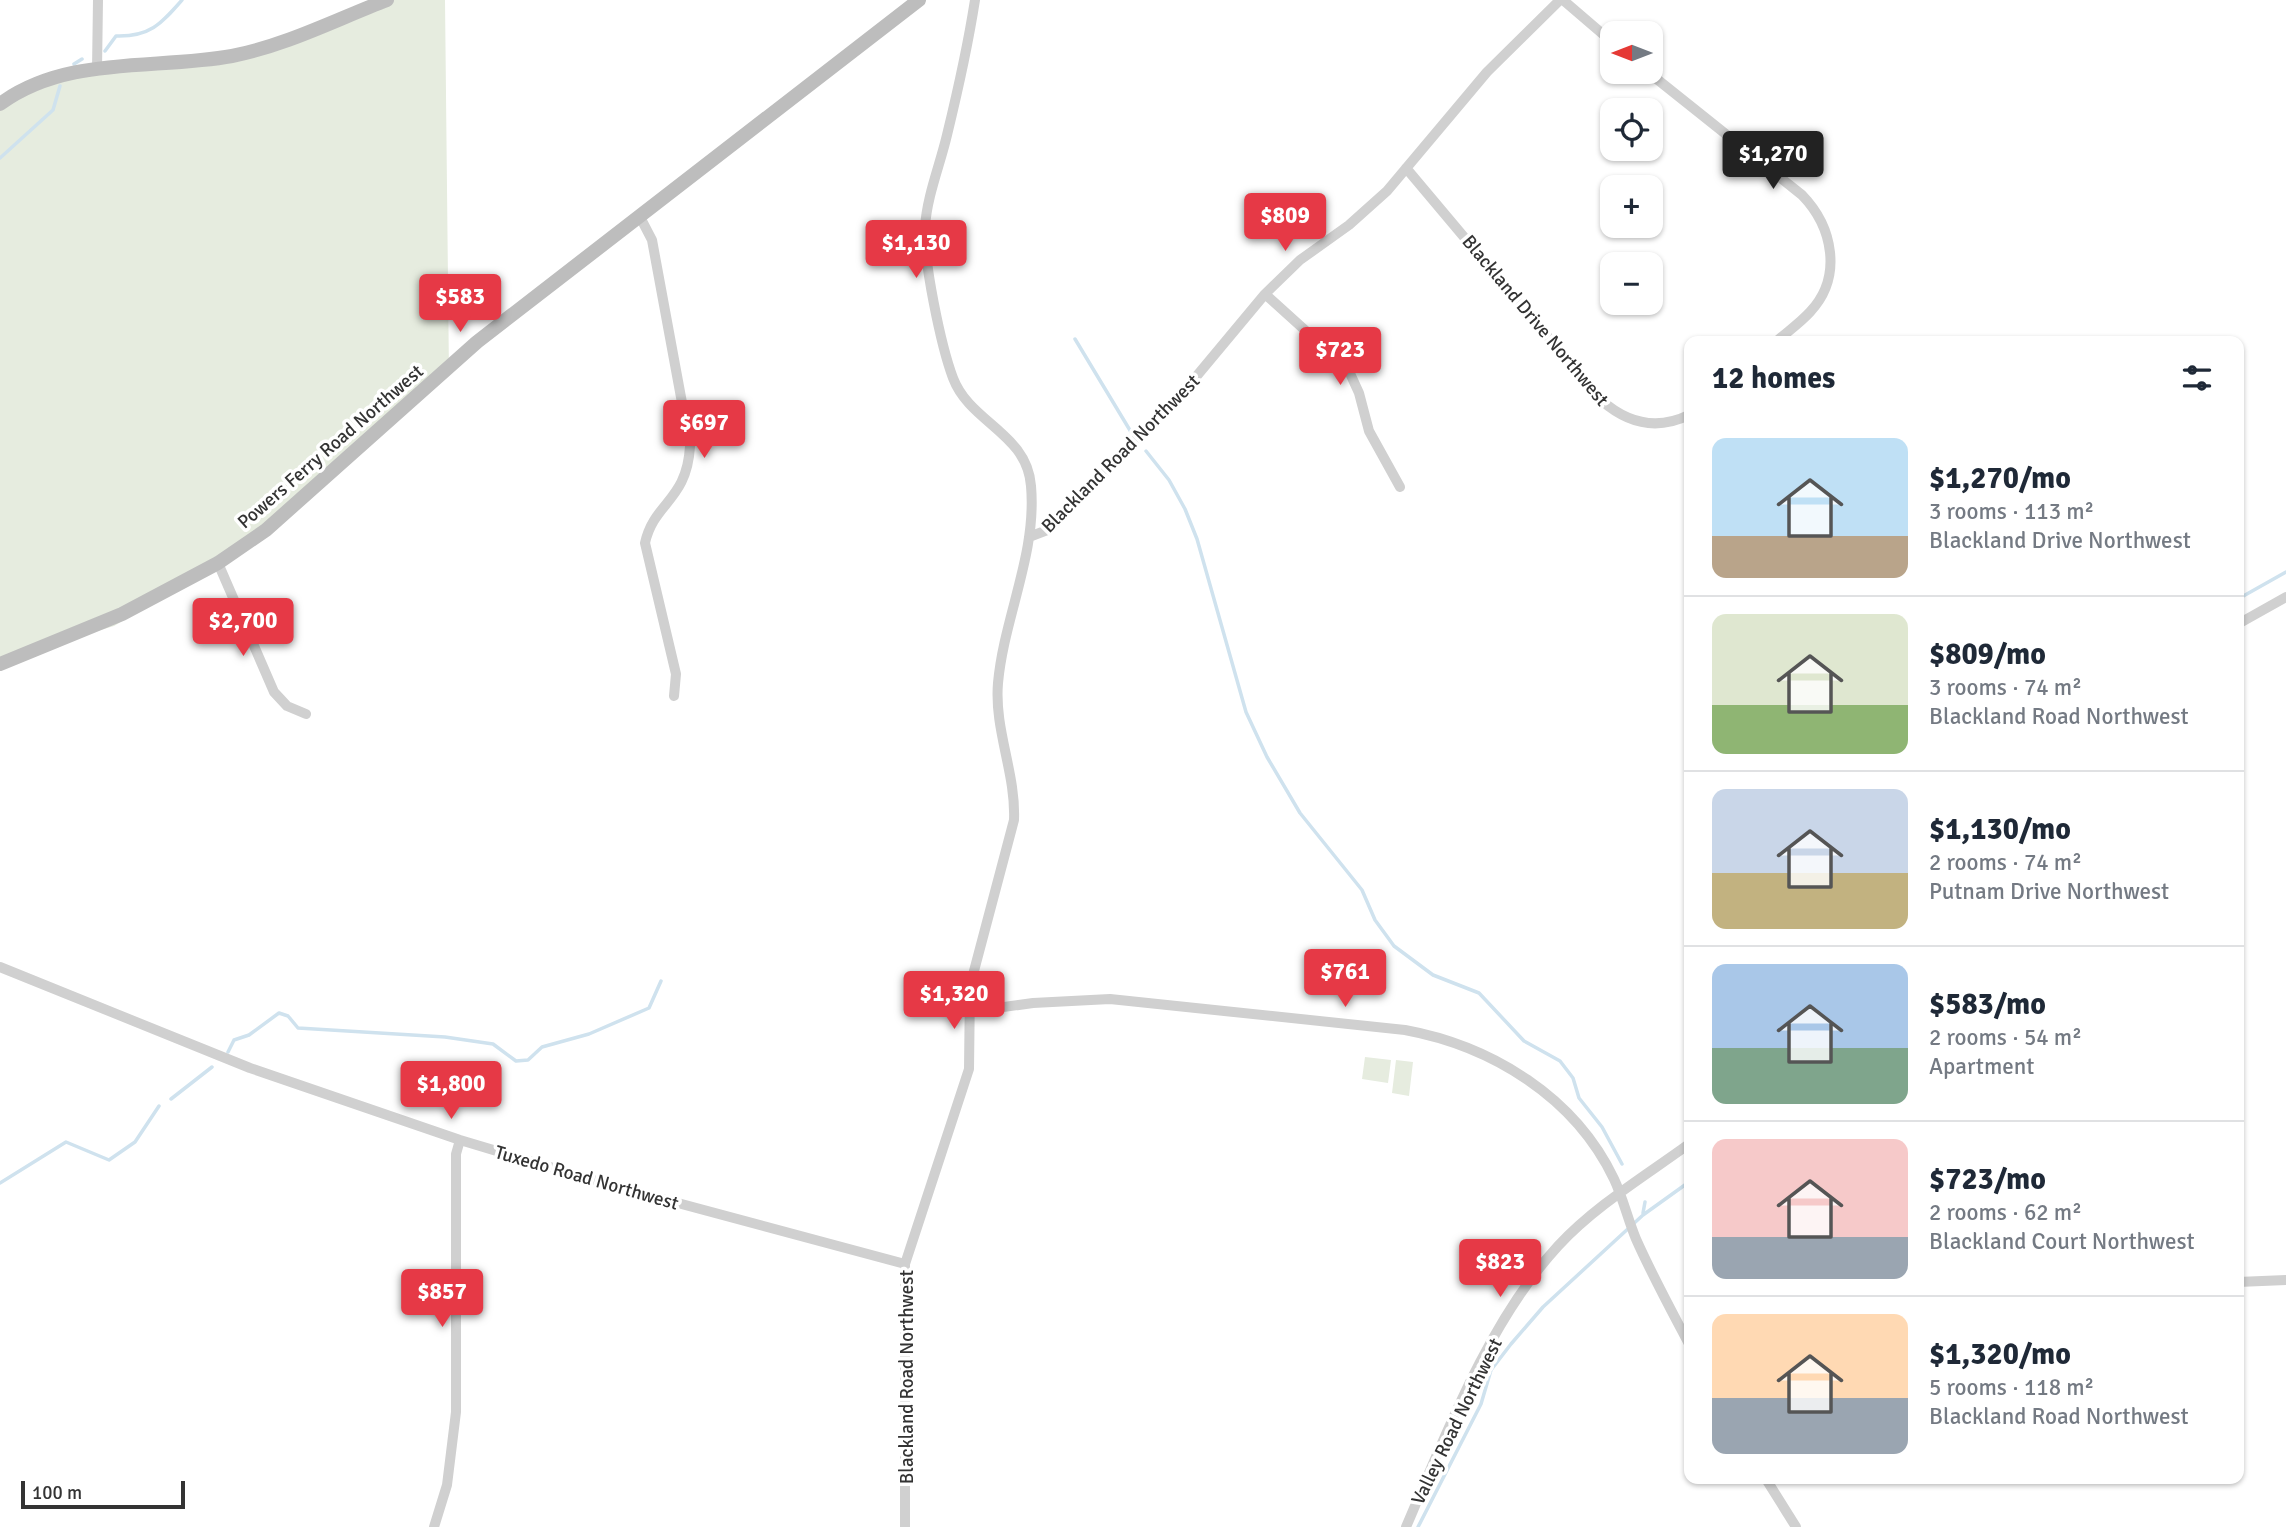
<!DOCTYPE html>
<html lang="en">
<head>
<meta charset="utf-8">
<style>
	:root { --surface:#fff; --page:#f2f2f3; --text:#1f2937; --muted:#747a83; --line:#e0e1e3; --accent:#e63946 }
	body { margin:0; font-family:Signika,sans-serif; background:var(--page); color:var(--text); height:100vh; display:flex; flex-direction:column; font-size:26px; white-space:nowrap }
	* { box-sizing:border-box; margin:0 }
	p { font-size:23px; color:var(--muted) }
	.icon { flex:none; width:38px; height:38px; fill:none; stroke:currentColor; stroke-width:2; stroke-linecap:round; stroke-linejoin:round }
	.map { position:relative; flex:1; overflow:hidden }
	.panel { position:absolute; left:1684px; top:336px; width:560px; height:1148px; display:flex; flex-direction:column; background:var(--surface); border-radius:14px; box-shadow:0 2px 5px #0004 }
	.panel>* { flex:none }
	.needle { width:46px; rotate:270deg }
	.controls { position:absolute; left:1600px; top:21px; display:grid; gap:14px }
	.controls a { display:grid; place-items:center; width:63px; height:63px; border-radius:14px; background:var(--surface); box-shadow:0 2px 5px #0004; font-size:35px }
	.scale { position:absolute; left:21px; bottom:18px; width:164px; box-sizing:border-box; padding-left:7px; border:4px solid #333; border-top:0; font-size:19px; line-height:24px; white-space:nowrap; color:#333; -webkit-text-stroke:5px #fff; paint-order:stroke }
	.price { position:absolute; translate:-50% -60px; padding:0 16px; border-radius:7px; background:var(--accent); color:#fff; font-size:23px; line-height:46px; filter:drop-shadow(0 2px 4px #0008) }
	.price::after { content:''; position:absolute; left:50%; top:42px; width:21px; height:16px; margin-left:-10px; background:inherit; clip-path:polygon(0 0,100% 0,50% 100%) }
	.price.selected { background:#222; color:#fff }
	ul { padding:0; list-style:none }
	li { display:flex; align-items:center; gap:21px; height:175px; padding:0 28px }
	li+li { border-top:2px solid var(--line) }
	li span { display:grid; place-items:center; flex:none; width:196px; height:140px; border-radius:14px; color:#555 }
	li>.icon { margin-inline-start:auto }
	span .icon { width:84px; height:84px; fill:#fffc; stroke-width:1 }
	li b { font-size:30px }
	h2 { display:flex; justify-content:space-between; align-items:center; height:84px; padding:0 28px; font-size:30px }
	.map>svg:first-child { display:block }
	.green { fill:#e6ecdf }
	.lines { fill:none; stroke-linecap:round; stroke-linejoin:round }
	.stream { stroke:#cfe2ee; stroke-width:3.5 }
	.street { stroke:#d0d0d0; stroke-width:10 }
	.secondary { stroke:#bdbdbd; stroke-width:14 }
	.labels { text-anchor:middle; stroke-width:7; stroke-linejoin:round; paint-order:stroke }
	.street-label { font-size:19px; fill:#333; stroke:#fff }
</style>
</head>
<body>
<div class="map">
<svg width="2286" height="1527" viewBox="0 0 2286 1527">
	<rect width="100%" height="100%" fill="#fff"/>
	<path class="green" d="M 394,0 L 445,0 L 449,375 L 230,559 L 114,626 L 0,661 L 0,107 L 76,73 L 254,55 L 359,16 Z
		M 1365,1057 L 1391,1060 L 1388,1083 L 1362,1079 Z
		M 1396,1060 L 1413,1062 L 1409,1096 L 1392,1093 Z"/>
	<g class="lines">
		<path class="stream" d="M 105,51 L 116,36 C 150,37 161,24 182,0
			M 74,64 L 82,59
			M 0,158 L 53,110 L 60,86
			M 1075,339 L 1131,432
			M 1146,451 L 1169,480 L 1185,509 L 1197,539 L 1246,712 L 1267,757 L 1300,813 L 1362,890 L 1375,920 L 1394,946 L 1433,975 L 1479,993 L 1524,1041 L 1560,1061 L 1573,1078 L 1579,1098 L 1602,1127 L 1622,1164
			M 2238,599 L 2286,572
			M 228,1052 L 234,1040 L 249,1035 L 279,1013 L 288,1016 L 298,1028 L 445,1037 L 493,1044 L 516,1061 L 528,1060 L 542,1047 L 589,1034 L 649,1008 L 661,981
			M 171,1099 L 212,1067
			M 0,1183 L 66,1142 L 109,1160 L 135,1142 L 159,1106
			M 1643,1213 L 1645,1202
			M 1418,1527 L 1481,1404 L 1491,1370 L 1511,1344 L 1543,1307 L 1643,1215 L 1689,1182"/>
		<path class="street" d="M 1563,0 L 1612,42
			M 97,70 L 98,0
			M 1648,72 L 1802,195 C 1833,227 1843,277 1810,312 C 1800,323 1787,332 1777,341
			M 1406,168 L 1601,400 C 1627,423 1656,431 1689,415
			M 639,215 L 652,240 L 690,446 C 687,501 654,502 645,543 L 676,674 L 674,696
			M 1265,294 L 1348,369 L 1359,393 L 1369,431 L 1400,487
			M 1029,537 L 1050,529 L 1195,378 L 1265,294 L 1300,260 L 1349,225 L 1387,191 L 1487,72 L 1560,0
			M 218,563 L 274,692 L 287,706 L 306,714
			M 2238,624 L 2286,597
			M 0,967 L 250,1068 L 460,1140 L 607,1184 L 905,1264
			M 968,1012 L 1033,1003 L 1110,999 L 1405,1030 C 1492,1046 1575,1097 1614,1179 C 1623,1198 1628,1220 1636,1239 C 1652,1275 1671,1310 1689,1344
			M 2238,1282 L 2286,1280
			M 1766,1479 L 1796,1527
			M 434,1527 L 447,1485 L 456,1412 L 456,1154 L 460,1140
			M 905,1527 L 905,1264 L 969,1069 L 970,986 L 1014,820 C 1016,773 994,730 998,683 C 1004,617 1037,554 1031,486 C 1027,433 970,423 953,378 C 941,346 923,260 925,227 C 927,196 940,165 947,135 C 958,90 968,45 975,0
			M 1406,1527 C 1446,1434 1489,1321 1558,1246 C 1595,1206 1645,1176 1689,1144"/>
		<path class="secondary" d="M 0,104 C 66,55 155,70 232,56 C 287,45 335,20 387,0
			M 0,664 L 122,614 L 218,563 L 266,530 L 477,342 L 919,0"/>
	</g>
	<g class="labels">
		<g class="street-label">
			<text transform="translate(1536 320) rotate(50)" y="7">Blackland Drive Northwest</text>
			<text transform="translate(330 446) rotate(-41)" y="7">Powers Ferry Road Northwest</text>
			<text transform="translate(1120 453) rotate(-45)" y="7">Blackland Road Northwest</text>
			<text transform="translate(587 1177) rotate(16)" y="7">Tuxedo Road Northwest</text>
			<text transform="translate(906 1377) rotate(-90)" y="7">Blackland Road Northwest</text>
			<text transform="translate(1456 1421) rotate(-64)" y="7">Valley Road Northwest</text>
		</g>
	</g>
</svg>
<div class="controls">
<a><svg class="needle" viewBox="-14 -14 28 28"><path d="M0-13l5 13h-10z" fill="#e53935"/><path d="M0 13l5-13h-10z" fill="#747a83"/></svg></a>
<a><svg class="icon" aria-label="locate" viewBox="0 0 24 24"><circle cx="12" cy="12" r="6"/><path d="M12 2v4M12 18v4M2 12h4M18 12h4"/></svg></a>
<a>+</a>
<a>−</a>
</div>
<div class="scale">100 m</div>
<b class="price selected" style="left:1773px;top:191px">$1,270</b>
<b class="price" style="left:1285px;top:253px">$809</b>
<b class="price" style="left:916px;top:280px">$1,130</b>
<b class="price" style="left:460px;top:334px">$583</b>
<b class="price" style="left:1340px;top:387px">$723</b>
<b class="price" style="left:704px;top:460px">$697</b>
<b class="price" style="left:243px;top:658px">$2,700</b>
<b class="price" style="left:1345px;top:1009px">$761</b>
<b class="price" style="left:954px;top:1031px">$1,320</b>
<b class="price" style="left:451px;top:1121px">$1,800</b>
<b class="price" style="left:1500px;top:1299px">$823</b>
<b class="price" style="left:442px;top:1329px">$857</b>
<section class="panel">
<h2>12 homes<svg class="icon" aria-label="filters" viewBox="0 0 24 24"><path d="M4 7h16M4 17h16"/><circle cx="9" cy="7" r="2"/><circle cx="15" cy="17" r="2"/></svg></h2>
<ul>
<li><span style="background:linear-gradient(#bfe0f5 70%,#b9a48a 0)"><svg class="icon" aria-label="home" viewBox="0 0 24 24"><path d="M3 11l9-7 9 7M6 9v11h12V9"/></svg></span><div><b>$1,270/mo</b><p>3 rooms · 113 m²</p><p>Blackland Drive Northwest</p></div></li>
<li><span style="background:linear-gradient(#dfe7d0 65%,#8fb573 0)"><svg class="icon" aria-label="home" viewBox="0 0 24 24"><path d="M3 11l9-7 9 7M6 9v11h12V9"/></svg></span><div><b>$809/mo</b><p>3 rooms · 74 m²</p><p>Blackland Road Northwest</p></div></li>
<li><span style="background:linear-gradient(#c9d6e8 60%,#c2b280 0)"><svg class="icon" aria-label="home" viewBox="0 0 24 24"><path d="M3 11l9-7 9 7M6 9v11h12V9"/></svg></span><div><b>$1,130/mo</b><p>2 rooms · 74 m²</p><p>Putnam Drive Northwest</p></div></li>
<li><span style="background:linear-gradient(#a9c7e8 60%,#7fa58c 0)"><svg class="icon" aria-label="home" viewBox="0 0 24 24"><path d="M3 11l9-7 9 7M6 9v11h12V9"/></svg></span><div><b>$583/mo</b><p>2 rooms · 54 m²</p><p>Apartment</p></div></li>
<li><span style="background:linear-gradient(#f6c9c9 70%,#9aa5b1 0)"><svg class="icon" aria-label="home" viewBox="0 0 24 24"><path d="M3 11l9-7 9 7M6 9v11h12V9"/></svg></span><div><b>$723/mo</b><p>2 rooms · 62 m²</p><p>Blackland Court Northwest</p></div></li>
<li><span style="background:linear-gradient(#ffd9b3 60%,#9aa5b1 0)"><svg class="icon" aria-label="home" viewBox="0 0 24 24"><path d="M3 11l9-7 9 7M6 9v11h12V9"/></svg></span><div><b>$1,320/mo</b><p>5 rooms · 118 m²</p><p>Blackland Road Northwest</p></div></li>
</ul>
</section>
</div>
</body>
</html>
